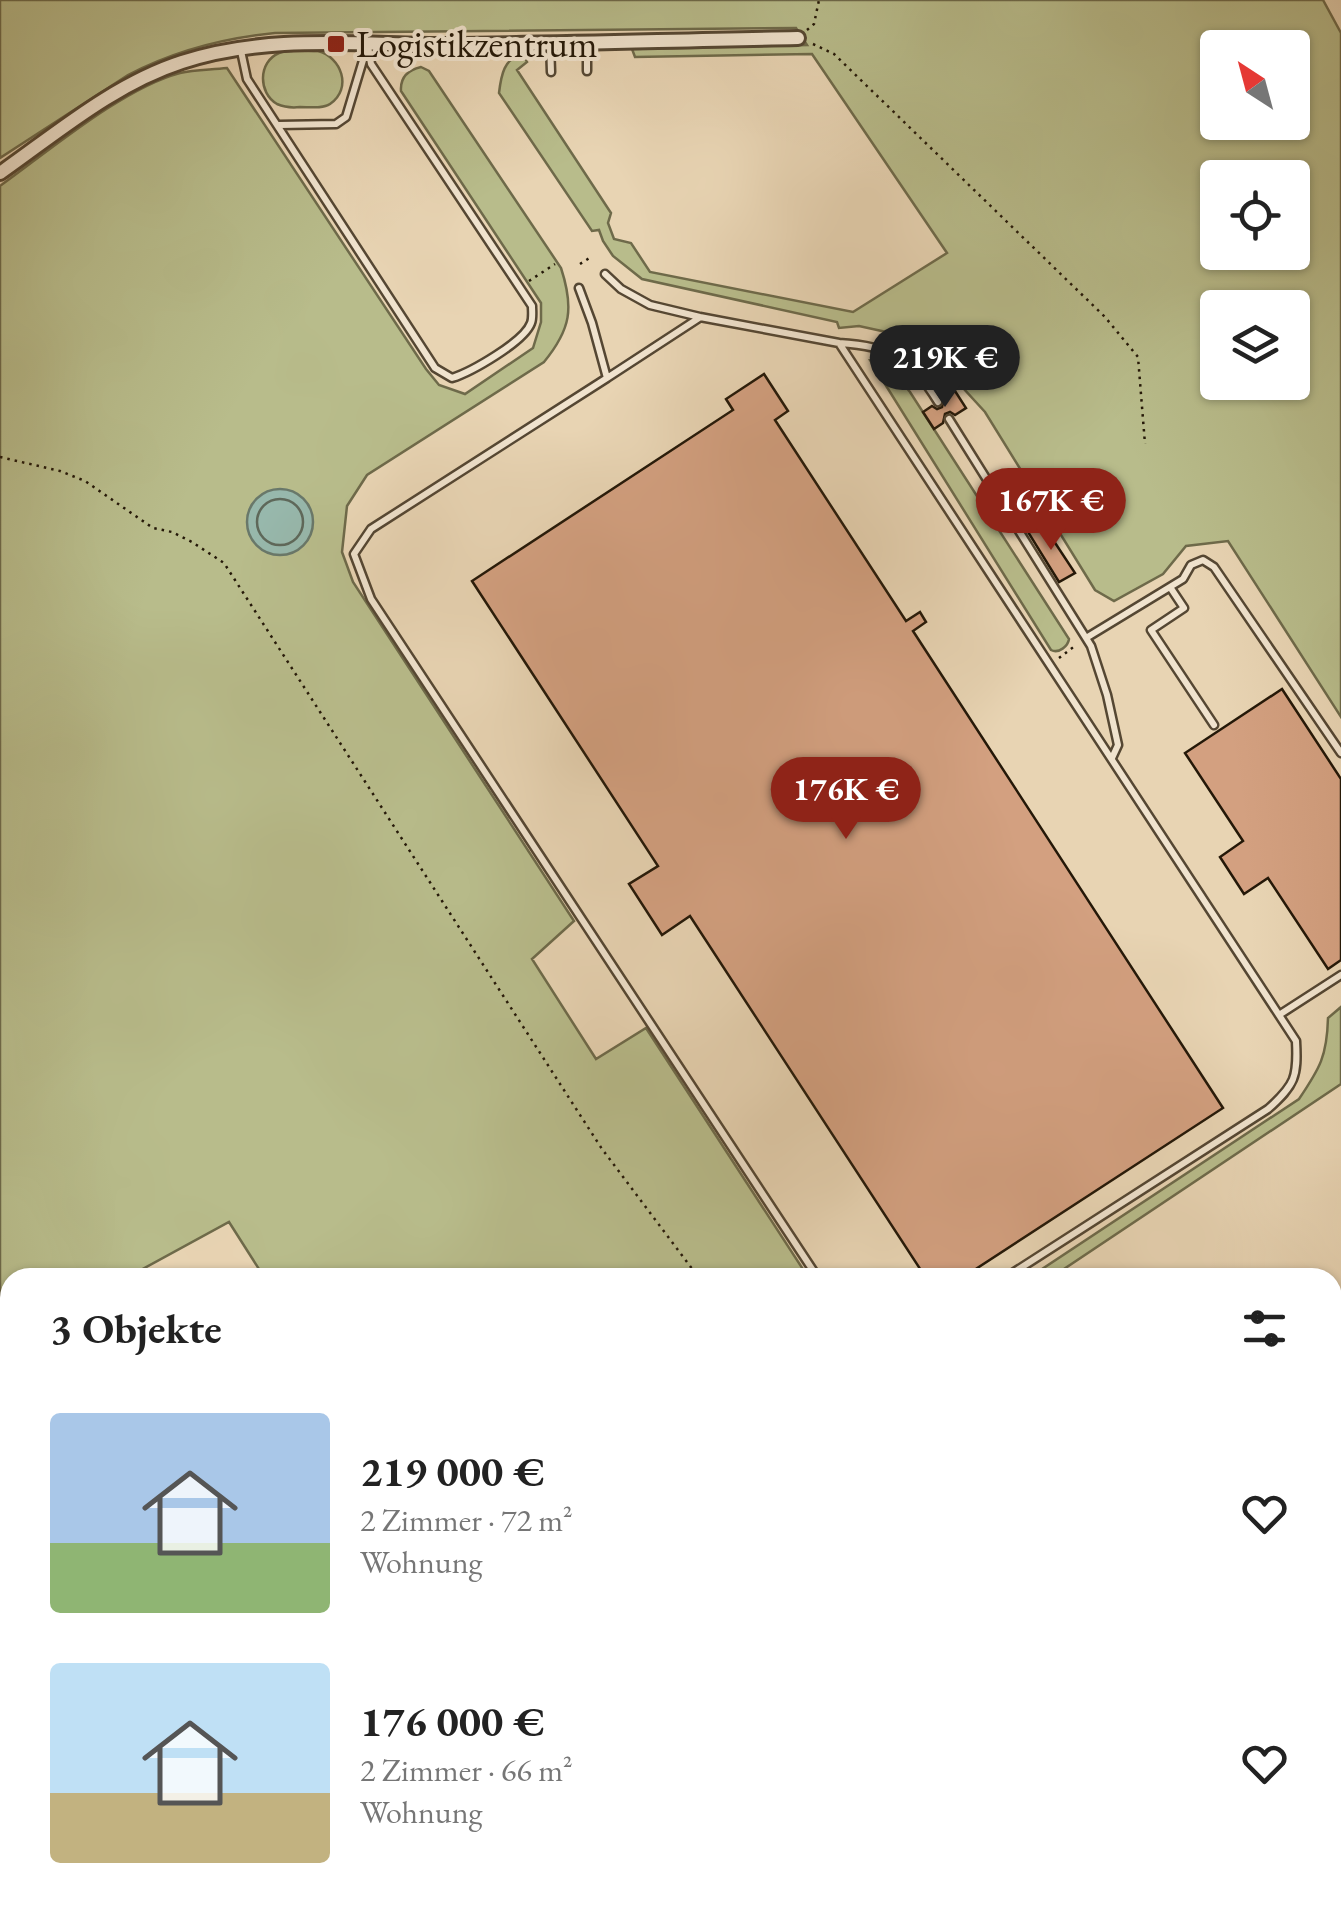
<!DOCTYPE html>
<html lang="de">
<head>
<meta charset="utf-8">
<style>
	:root { --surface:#fff; --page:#f2f2f2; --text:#222; --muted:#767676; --accent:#8f2418 }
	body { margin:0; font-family:"EB Garamond",serif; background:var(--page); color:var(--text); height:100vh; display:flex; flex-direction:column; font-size:38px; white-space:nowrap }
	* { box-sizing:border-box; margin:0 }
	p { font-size:32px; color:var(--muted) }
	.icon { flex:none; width:55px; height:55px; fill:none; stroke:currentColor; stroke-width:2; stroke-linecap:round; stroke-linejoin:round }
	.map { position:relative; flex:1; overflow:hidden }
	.details { position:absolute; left:0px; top:1268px; width:1342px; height:642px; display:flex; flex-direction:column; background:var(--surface); border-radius:30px 30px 0 0; box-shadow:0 2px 8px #0004 }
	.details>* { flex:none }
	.needle { width:65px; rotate:324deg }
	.controls { position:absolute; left:1200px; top:30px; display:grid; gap:20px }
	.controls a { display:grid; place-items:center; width:110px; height:110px; border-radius:10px; background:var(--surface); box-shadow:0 2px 8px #0004; font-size:50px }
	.price { position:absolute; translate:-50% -85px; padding:0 22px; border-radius:35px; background:var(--accent); color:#fff; font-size:32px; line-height:65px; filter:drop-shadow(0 2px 5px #0008) }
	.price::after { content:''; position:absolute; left:50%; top:60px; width:30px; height:22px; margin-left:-15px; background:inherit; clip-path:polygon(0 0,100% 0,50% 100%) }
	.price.selected { background:#222; color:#fff }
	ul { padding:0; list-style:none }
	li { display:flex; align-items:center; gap:30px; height:250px; padding:0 50px }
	li span { display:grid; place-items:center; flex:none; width:280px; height:200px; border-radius:10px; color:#555 }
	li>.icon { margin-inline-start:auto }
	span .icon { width:120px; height:120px; fill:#fffc; stroke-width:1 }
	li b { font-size:42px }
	h2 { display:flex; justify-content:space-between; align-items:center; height:120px; padding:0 50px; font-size:42px }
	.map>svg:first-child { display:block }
	.green { fill:#b8bc8b; stroke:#6e6a4a; stroke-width:2.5; fill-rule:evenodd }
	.water { fill:#97b8ac; stroke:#69786a; stroke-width:2.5 }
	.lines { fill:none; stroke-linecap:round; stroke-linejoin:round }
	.shore { stroke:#5e685a; stroke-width:2.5 }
	.building { fill:#d3a080; stroke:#241808; stroke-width:2.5 }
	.lane-casing { stroke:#554733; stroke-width:11 }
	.street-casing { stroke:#554733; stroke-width:18 }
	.highway-casing { stroke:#241808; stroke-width:28 }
	.path { stroke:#241808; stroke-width:2.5; stroke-dasharray:2.5 5; stroke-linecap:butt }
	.lane { stroke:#f0e3ce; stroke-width:6 }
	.street { stroke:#f0e3ce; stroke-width:12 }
	.highway { stroke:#e8d4b3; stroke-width:22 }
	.poi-dot { fill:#8f2418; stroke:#f0e3ce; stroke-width:4 }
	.labels { text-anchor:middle; stroke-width:8; stroke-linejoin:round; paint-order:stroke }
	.poi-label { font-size:38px; fill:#241808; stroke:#f0e3ce; text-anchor:start }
</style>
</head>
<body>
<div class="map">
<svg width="1341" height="1908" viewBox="0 0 1341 1908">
	<rect width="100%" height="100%" fill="#e8d4b3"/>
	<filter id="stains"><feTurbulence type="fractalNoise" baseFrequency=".002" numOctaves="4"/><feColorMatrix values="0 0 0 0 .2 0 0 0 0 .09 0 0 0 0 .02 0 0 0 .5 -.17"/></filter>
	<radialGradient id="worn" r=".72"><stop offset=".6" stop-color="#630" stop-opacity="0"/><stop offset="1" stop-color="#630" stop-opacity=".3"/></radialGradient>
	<path class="green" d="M 0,0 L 1323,0 L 1341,33 L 1341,717 L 1228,541 L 1186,546 L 1163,574 L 1114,601 L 1095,590 L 985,412 L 918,339 L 859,326 L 839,328 L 837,322 L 642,279 L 613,256 L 603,241 L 599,230 L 592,231 L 499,93 C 501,76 504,57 523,55 L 527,62 L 517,70 L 611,213 L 608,223 L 614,239 L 631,243 L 650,272 L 853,312 L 947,253 L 812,54 L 635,57 L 632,49 L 807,45 L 796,28 L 275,33 C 223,38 174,51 128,75 L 0,158 ZM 1218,48 L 1292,48 L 1292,122 L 1218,122 ZM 1218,178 L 1292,178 L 1292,252 L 1218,252 ZM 1218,308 L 1292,308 L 1292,382 L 1218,382 Z
		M 318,51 C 341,57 353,88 330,104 C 323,109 309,107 300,107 C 292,108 284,107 277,104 C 258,93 258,62 279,53 C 290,49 306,51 318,51 Z
		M 421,67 L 429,71 L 561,268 C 574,308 571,329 544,362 L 367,475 L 347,506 L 342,552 L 353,582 L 574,921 L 532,959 L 596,1059 L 646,1028 L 808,1277 L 707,1278 L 704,1273 L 696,1278 L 264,1277 L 229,1222 L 128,1277 L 10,1278 L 10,1618 L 5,1688 L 10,1714 L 10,1734 L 0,1733 L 0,186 C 49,151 123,88 180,73 C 195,69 211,70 227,68 L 426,369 L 439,385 L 465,394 L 533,348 L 541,322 L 541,303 L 401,91 C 400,77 408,70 421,67 Z
		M 874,359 L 894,373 L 910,392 L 1069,639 C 1068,646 1059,654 1051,650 L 870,360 Z
		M 1341,1007 L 1341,1084 L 1052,1277 L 1030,1277 L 1299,1099 C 1320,1068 1327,1056 1328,1018 Z"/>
	<path class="water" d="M247 522a33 33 0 1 1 66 0a33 33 0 1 1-66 0Z"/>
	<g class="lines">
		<path class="shore" d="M257 522a23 23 0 1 1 46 0a23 23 0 1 1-46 0Z"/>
	</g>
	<path class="building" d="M 764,374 L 788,411 L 775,420 L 906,621 L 920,612 L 926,622 L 913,631 L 1223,1108 L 962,1278 L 926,1278 L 690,916 L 662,935 L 629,884 L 658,866 L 472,581 L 733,410 L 726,399 Z
		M 955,391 L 966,408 L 955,415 L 950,412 L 945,414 L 943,423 L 934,429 L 923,412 L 932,406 L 937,409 L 942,407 L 944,398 Z
		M 1042,523 L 1075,573 L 1059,582 L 1028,532 Z
		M 1282,689 L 1341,779 L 1341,960 L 1328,969 L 1268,878 L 1244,894 L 1220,857 L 1243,841 L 1185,753 Z"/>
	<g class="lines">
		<g class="lane-casing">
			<path id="lane" d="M 587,42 L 587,71
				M 550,43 L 551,72
				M 241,51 L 247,79 L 435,368 L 452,378 C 471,372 524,342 531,323 C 533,318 532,311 532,306 L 371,64 L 368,46
				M 279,125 L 336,124 L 346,117 L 367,47
				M 605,274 L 621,289 L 650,305 L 700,317 L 839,343 L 1296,1041 C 1298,1077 1295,1085 1268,1109 L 1005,1278
				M 579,288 L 592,323 L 607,378 L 371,529 L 354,554 L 371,599 L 818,1278
				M 839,343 C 892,346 911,358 938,402
				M 607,378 L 699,318
				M 949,419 L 1091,646 L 1107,695 L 1118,745 L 1112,758
				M 1170,587 L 1184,608 L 1151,630 L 1214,725
				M 1086,638 L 1183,579 L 1191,565 L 1203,560 L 1214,567 L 1341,753
				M 1279,1015 L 1341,975
				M 1332,1729 L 1341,1736
				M 1332,1868 L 1341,1869"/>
		</g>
		<g class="street-casing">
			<path id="street" d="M 0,173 C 57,133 114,84 182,62 C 267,34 359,45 447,45 C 564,44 681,40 798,38"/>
		</g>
		<g class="highway-casing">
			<path id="highway" d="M 0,1809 L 10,1810
				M 0,1847 L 10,1848
				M 427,1900 L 444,1908
				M 497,1900 L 570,1908
				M 824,1900 L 897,1908"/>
		</g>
		<path class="path" d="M 807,30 L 814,24 L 819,0
			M 813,44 L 834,54 L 1105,317 L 1138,357 L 1145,444
			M 580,264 L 591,257
			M 529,281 L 555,264
			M 0,457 L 60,471 L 85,481 L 153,528 L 172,532 L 192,542 L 224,563 L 602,1149 L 699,1278
			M 1059,658 L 1076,645"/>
		<use href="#lane" class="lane"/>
		<use href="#street" class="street"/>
		<use href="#highway" class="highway"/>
	</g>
	<rect class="poi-dot" x="326" y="34" width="20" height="20" rx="5"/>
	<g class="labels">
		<g class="poi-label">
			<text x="356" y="57">Logistikzentrum</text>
		</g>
	</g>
	<rect width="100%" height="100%" filter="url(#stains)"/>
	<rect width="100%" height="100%" fill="url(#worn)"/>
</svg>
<div class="controls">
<a><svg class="needle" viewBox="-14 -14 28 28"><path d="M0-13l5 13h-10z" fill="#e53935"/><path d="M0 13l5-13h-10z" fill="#767676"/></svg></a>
<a><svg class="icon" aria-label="locate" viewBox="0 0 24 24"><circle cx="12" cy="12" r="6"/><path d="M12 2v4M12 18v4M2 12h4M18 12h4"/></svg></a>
<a><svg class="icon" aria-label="layers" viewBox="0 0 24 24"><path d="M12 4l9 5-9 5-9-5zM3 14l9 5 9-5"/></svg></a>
</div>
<b class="price selected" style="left:945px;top:410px">219K €</b>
<b class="price" style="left:1051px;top:553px">167K €</b>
<b class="price" style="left:846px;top:842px">176K €</b>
<section class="details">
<h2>3 Objekte<svg class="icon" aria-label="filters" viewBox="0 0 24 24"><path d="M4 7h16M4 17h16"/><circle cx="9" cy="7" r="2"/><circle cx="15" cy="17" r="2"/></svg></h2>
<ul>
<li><span style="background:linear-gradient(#a9c7e8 65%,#8fb573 0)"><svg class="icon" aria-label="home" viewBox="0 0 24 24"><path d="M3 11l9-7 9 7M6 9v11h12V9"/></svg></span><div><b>219 000 €</b><p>2 Zimmer · 72 m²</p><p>Wohnung</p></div><svg class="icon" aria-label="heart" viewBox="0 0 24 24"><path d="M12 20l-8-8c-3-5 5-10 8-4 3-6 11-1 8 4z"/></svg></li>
<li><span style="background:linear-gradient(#bfe0f5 65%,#c2b280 0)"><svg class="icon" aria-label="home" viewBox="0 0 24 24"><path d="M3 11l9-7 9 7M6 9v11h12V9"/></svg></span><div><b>176 000 €</b><p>2 Zimmer · 66 m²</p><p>Wohnung</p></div><svg class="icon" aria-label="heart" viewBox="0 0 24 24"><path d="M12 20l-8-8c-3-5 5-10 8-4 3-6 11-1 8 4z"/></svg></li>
</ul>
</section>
</div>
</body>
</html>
